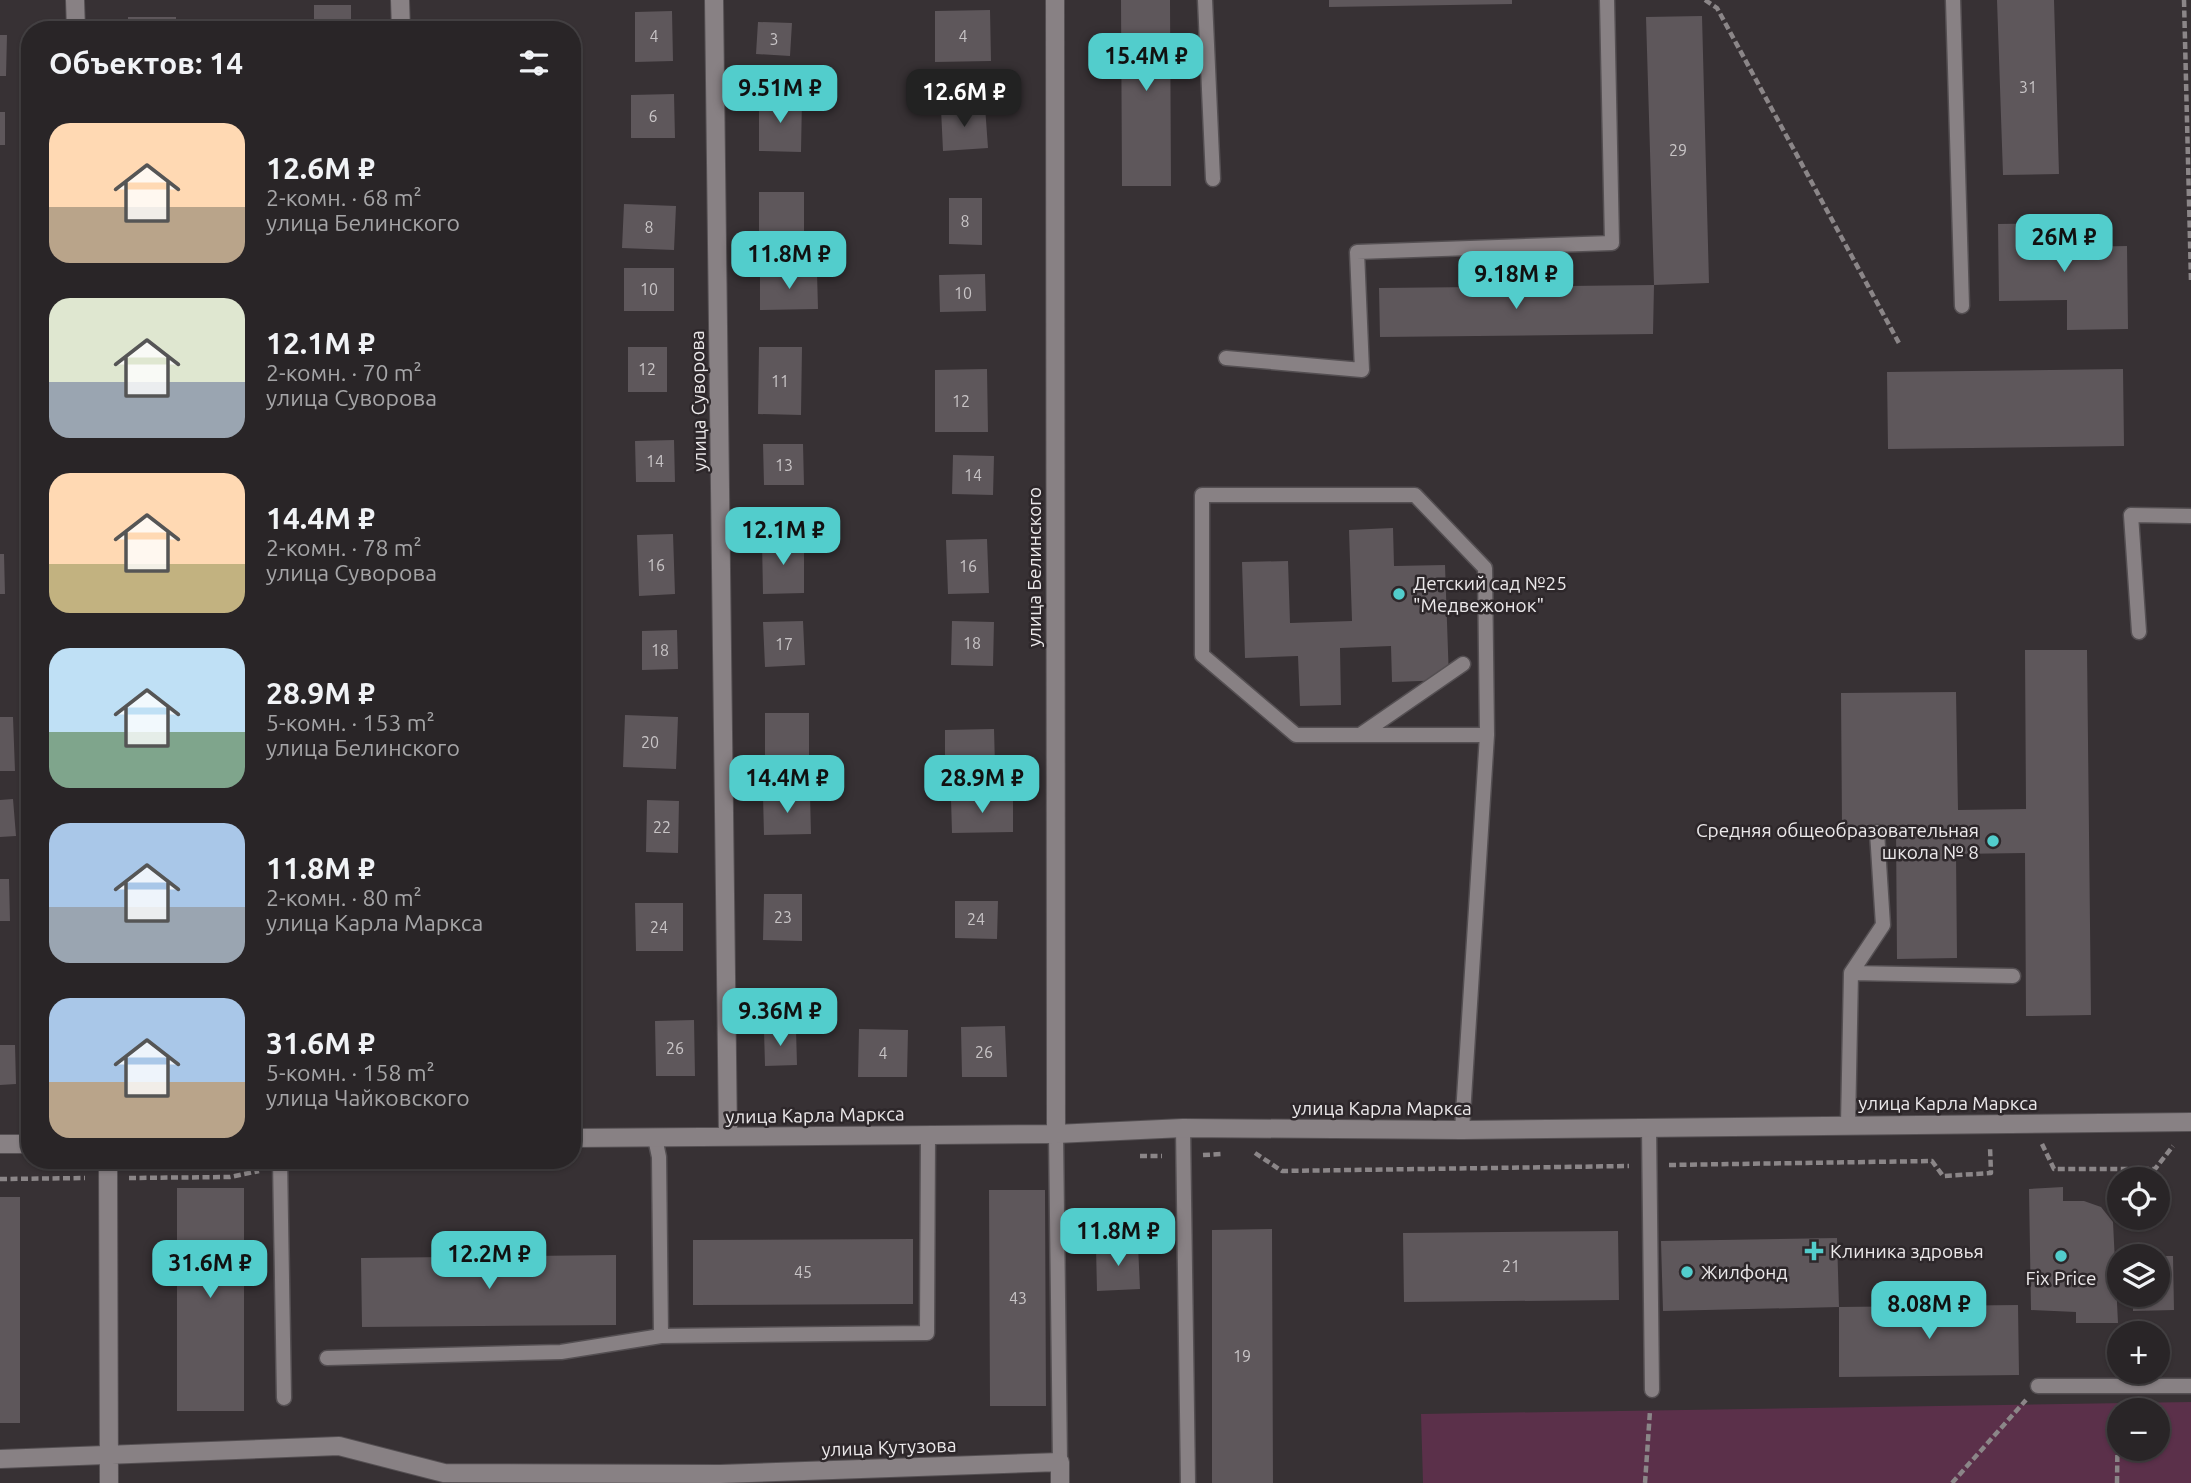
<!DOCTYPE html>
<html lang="ru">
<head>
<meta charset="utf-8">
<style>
	:root { --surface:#292527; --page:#312d2f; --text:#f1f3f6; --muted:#a5a5a7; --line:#454244; --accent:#52cdcc }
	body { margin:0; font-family:Ubuntu,sans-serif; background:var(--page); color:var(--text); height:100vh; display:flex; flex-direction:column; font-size:26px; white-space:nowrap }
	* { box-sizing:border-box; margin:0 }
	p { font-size:23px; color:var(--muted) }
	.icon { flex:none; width:38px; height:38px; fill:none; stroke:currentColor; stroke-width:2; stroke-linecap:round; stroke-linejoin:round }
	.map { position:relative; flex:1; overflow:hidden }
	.drawer { position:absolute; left:21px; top:21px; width:560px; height:1148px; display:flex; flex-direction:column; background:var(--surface); border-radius:28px; box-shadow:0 2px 5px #0004,0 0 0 2px var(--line) }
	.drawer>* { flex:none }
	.fabs { position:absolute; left:2107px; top:1167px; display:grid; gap:14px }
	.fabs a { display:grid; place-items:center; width:63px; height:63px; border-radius:50%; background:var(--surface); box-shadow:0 2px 5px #0004,0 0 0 2px var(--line); font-size:35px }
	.price { position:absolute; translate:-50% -60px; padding:0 16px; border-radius:14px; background:var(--accent); color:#111; font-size:23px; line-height:46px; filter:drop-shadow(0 2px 4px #0008) }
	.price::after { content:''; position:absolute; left:50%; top:42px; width:21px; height:16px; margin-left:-10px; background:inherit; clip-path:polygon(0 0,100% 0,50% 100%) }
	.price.current { background:#222; color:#fff }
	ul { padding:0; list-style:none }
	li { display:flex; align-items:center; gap:21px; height:175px; padding:0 28px }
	li span { display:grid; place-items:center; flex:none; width:196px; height:140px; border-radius:21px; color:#555 }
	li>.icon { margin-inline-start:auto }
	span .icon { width:84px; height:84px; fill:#fffc; stroke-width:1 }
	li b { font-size:30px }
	h2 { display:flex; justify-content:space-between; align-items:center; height:84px; padding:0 28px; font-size:30px }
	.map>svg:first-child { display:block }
	.green { fill:#5b304a; fill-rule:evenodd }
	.building { fill:#5e575b }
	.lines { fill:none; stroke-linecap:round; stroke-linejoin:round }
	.lane-casing { stroke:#544f52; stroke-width:17 }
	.street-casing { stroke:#544f52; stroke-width:20 }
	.path { stroke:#8b8688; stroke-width:4.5; stroke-dasharray:7 3.5; stroke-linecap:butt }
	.lane { stroke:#888184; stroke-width:14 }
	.street { stroke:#888184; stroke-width:18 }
	.poi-dot { fill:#52cdcc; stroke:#2d272a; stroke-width:2.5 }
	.labels { text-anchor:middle; stroke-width:5; stroke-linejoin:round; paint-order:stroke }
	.number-label { font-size:16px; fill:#c8c4c6 }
	.street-label { font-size:19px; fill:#ebe8ea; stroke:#2d272a }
	.poi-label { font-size:19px; fill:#ebe8ea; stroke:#2d272a; text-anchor:start }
</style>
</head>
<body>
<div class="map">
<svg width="2191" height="1483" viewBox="0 0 2191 1483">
	<rect width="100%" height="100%" fill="#373134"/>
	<path class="green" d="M 2191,1402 L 2191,1483 L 1423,1483 L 1421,1414 ZM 2119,1410 L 2158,1410 L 2158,1449 L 2119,1449 Z"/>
	<path class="building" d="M 1121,0 L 1170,0 L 1171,186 L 1122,186 Z
		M 1329,0 L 1512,0 L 1512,4 L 1329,7 Z
		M 1997,0 L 2054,0 L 2059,174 L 2003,175 Z
		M 314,5 L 351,5 L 351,30 L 314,30 Z
		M 990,10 L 991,61 L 935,62 L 935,11 Z
		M 672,11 L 673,61 L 635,62 L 635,12 Z
		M 1702,16 L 1709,283 L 1654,285 L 1646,17 Z
		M 128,17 L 176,17 L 176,30 L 128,30 Z
		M 758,22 L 792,23 L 790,56 L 756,54 Z
		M 0,35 L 7,35 L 6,76 L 0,76 Z
		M 674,94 L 675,138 L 631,138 L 631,95 Z
		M 759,99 L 802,99 L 801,152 L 759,151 Z
		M 985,106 L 988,148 L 943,151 L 941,109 Z
		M 0,112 L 5,112 L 5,145 L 0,145 Z
		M 759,192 L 804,192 L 804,244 L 759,244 Z
		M 949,198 L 982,198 L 982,245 L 949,244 Z
		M 624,204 L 676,206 L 674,250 L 622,248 Z
		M 2077,223 L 2078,247 L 2127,246 L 2128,329 L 2067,330 L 2067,300 L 1999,301 L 1998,224 Z
		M 624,268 L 674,268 L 674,311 L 624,311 Z
		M 817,272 L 818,309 L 760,310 L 760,273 Z
		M 985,274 L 986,311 L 940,312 L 939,275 Z
		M 1654,285 L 1653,334 L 1380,337 L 1379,288 Z
		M 628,347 L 667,347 L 667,392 L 628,392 Z
		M 759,347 L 802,347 L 801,415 L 758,414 Z
		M 987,369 L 988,432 L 935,432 L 935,370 Z
		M 2123,369 L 2124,446 L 1888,449 L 1887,372 Z
		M 674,440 L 675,482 L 636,482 L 635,441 Z
		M 763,444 L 803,444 L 804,485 L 764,485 Z
		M 953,455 L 994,456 L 993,495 L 952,494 Z
		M 1393,528 L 1394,566 L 1445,565 L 1449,680 L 1392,682 L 1391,646 L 1340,648 L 1341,705 L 1300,706 L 1298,656 L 1245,658 L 1242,562 L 1288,561 L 1290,623 L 1352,621 L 1349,530 Z
		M 673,534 L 675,594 L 639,596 L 637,535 Z
		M 987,539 L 989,593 L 948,594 L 946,540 Z
		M 804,540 L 804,593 L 763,594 L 762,541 Z
		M 0,554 L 4,554 L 5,594 L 0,594 Z
		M 803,621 L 805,665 L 765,667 L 763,622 Z
		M 952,621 L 994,622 L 993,666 L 951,665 Z
		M 677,630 L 678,669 L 642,670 L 642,631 Z
		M 2025,650 L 2087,650 L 2091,1015 L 2026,1016 L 2025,853 L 1956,854 L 1957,958 L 1897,959 L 1896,828 L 1842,828 L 1841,693 L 1956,692 L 1958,810 L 2026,809 Z
		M 765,713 L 809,713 L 809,761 L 765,761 Z
		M 625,715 L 678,717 L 676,769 L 623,767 Z
		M 0,717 L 13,717 L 15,771 L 0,771 Z
		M 994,729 L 995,766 L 945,767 L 945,730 Z
		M 810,795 L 811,834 L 764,835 L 763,796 Z
		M 1013,798 L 1013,832 L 952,833 L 951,799 Z
		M 13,799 L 16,836 L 0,837 L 0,800 Z
		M 647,800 L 679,801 L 678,853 L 646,852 Z
		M 0,879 L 9,879 L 10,921 L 0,921 Z
		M 764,894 L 802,894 L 802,941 L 763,940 Z
		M 955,901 L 998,901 L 997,939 L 955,938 Z
		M 635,903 L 683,903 L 683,951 L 636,951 Z
		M 694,1020 L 695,1076 L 656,1076 L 655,1021 Z
		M 1005,1026 L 1007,1077 L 962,1077 L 961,1027 Z
		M 796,1029 L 797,1065 L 765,1066 L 764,1030 Z
		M 859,1029 L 908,1030 L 907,1077 L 858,1077 Z
		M 572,1031 L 579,1031 L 579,1078 L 572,1078 Z
		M 0,1045 L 15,1045 L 16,1084 L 0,1085 Z
		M 2063,1187 L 2063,1201 L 2084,1201 L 2101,1207 L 2113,1222 L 2118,1323 L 2076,1323 L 2076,1312 L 2031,1310 L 2029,1189 Z
		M 177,1188 L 244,1188 L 244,1411 L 177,1411 Z
		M 989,1190 L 1045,1190 L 1046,1406 L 990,1406 Z
		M 0,1197 L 20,1197 L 20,1423 L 0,1423 Z
		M 1272,1229 L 1273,1483 L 1212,1483 L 1212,1230 Z
		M 1618,1231 L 1619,1300 L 1404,1302 L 1403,1233 Z
		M 1837,1238 L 1839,1307 L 1663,1311 L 1661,1241 Z
		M 913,1239 L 913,1304 L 693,1305 L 693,1240 Z
		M 1138,1245 L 1140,1289 L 1097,1291 L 1096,1247 Z
		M 616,1255 L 616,1325 L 362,1327 L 361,1258 Z
		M 2158,1256 L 2173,1256 L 2174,1310 L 2133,1311 L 2133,1295 L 2158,1295 Z
		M 2018,1305 L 2019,1375 L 1839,1377 L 1839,1307 Z"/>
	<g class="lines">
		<g class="lane-casing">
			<path id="lane" d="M 1205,0 L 1213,179
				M 1953,0 L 1962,306
				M 1226,358 L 1362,370 L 1357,252 L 1612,243 L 1607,0
				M 2139,632 L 2131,515 L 2191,516
				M 1360,735 L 1463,664
				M 1851,973 L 2013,976
				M 1848,1125 L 1851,973 L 1883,925 L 1877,832
				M 1649,1127 L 1652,1390
				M 1183,1128 L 1188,1483
				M 1462,1130 L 1487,735 L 1485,568 L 1415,495 L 1202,495 L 1202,655 L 1296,735 L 1487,735
				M 1056,1134 L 1060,1462
				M 655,1138 L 659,1157 L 661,1336 L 927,1333 L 928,1135
				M 280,1160 L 284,1398
				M 327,1358 L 561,1352 L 661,1336
				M 2038,1386 L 2191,1386"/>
		</g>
		<g class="street-casing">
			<path id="street" d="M 75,0 L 76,30
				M 400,0 L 401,30
				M 714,0 L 728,1137
				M 1055,0 L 1056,1134
				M 572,1138 L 1056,1134 L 1183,1128 L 1462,1130 L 2191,1122
				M 0,1144 L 30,1144
				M 108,1160 L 109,1483
				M 0,1459 L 339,1446 L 444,1473 L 720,1474 L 1060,1462 L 1060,1483"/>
		</g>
		<path class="path" d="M 1705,0 L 1717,8 L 1900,345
			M 2184,0 L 2191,281
			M 2042,1144 L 2054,1169 L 2155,1169 L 2173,1146
			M 1255,1153 L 1282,1171 L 1629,1166
			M 1203,1155 L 1222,1154
			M 1140,1156 L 1162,1156
			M 299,1163 L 480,1160
			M 1669,1165 L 1932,1161 L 1943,1176 L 1991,1173 L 1990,1147
			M 129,1178 L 230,1177 L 259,1171
			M 0,1179 L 85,1178
			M 1645,1483 L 1650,1411
			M 1952,1483 L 2026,1400
			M 2117,1483 L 2118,1407"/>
		<use href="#lane" class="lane"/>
		<use href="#street" class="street"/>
	</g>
	<g class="poi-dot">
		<circle cx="1399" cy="594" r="7"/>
		<circle cx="1993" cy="841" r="7"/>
		<path d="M1810.5 1240.5h7v7h7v7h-7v7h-7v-7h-7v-7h7z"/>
		<circle cx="2061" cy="1256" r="7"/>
		<circle cx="1687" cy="1272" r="7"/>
	</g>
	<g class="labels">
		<g class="number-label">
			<text x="654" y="42">4</text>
			<text x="963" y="42">4</text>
			<text x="774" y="45">3</text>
			<text x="2028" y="93">31</text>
			<text x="653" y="122">6</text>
			<text x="1678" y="156">29</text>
			<text x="965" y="227">8</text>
			<text x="649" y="233">8</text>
			<text x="649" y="295">10</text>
			<text x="963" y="299">10</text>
			<text x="647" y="375">12</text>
			<text x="780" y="387">11</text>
			<text x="961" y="407">12</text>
			<text x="655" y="467">14</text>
			<text x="784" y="471">13</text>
			<text x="973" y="481">14</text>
			<text x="656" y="571">16</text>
			<text x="968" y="572">16</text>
			<text x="972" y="649">18</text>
			<text x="784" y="650">17</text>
			<text x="660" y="656">18</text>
			<text x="650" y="748">20</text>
			<text x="662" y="833">22</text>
			<text x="783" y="923">23</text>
			<text x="976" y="925">24</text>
			<text x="659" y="933">24</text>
			<text x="675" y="1054">26</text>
			<text x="984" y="1058">26</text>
			<text x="883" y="1059">4</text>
			<text x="1511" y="1272">21</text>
			<text x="803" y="1278">45</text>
			<text x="1018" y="1304">43</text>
			<text x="1242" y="1362">19</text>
		</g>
		<g class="street-label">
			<text transform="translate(698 401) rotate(-91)" y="7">улица Суворова</text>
			<text transform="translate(1034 567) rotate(-90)" y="7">улица Белинского</text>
			<text x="1948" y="1110">улица Карла Маркса</text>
			<text x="1382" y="1115">улица Карла Маркса</text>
			<text transform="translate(815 1115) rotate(-1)" y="7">улица Карла Маркса</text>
			<text transform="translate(889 1447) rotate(-2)" y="7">улица Кутузова</text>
		</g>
		<g class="poi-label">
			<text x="1413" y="590">Детский сад №25<tspan x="1413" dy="22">"Медвежонок"</tspan></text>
			<text x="1979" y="837" text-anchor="end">Средняя общеобразовательная<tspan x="1979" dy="22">школа № 8</tspan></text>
			<text x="1830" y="1258">Клиника здровья</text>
			<text x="1701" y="1279">Жилфонд</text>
			<text x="2061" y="1285" text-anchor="middle">Fix Price</text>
		</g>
	</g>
</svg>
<div class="fabs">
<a><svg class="icon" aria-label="locate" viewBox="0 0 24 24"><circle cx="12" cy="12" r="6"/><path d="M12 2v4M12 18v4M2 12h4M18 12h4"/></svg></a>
<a><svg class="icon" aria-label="layers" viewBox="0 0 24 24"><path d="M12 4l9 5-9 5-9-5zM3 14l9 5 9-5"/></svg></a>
<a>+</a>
<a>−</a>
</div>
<b class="price" style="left:1146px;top:93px">15.4M ₽</b>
<b class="price" style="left:780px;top:125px">9.51M ₽</b>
<b class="price current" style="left:964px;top:129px">12.6M ₽</b>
<b class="price" style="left:2064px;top:274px">26M ₽</b>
<b class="price" style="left:789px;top:291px">11.8M ₽</b>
<b class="price" style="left:1516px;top:311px">9.18M ₽</b>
<b class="price" style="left:783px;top:567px">12.1M ₽</b>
<b class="price" style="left:787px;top:815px">14.4M ₽</b>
<b class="price" style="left:982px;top:815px">28.9M ₽</b>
<b class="price" style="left:780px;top:1048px">9.36M ₽</b>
<b class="price" style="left:1118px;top:1268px">11.8M ₽</b>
<b class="price" style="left:489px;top:1291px">12.2M ₽</b>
<b class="price" style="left:210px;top:1300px">31.6M ₽</b>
<b class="price" style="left:1929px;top:1341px">8.08M ₽</b>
<section class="drawer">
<h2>Объектов: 14<svg class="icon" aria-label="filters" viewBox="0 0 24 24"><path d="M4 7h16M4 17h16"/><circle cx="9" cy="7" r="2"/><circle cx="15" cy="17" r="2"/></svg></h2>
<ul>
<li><span style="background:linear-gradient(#ffd9b3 60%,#b9a48a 0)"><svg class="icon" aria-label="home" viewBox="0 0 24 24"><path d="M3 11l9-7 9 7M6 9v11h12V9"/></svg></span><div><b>12.6M ₽</b><p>2-комн. · 68 m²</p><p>улица Белинского</p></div></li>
<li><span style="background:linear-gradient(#dfe7d0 60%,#9aa5b1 0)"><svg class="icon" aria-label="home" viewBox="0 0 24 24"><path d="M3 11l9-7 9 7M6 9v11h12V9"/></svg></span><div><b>12.1M ₽</b><p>2-комн. · 70 m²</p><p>улица Суворова</p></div></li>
<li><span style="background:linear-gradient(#ffd9b3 65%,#c2b280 0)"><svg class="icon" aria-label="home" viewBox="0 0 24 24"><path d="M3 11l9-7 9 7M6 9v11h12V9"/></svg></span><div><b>14.4M ₽</b><p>2-комн. · 78 m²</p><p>улица Суворова</p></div></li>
<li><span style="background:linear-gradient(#bfe0f5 60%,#7fa58c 0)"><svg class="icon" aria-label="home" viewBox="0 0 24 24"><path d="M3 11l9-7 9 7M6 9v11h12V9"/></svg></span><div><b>28.9M ₽</b><p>5-комн. · 153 m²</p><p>улица Белинского</p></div></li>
<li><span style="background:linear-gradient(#a9c7e8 60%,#9aa5b1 0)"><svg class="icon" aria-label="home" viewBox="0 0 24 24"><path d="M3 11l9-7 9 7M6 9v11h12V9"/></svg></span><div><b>11.8M ₽</b><p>2-комн. · 80 m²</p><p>улица Карла Маркса</p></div></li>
<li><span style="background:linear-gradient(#a9c7e8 60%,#b9a48a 0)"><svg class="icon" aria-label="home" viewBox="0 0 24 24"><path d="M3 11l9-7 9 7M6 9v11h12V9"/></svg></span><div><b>31.6M ₽</b><p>5-комн. · 158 m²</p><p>улица Чайковского</p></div></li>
</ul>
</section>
</div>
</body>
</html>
